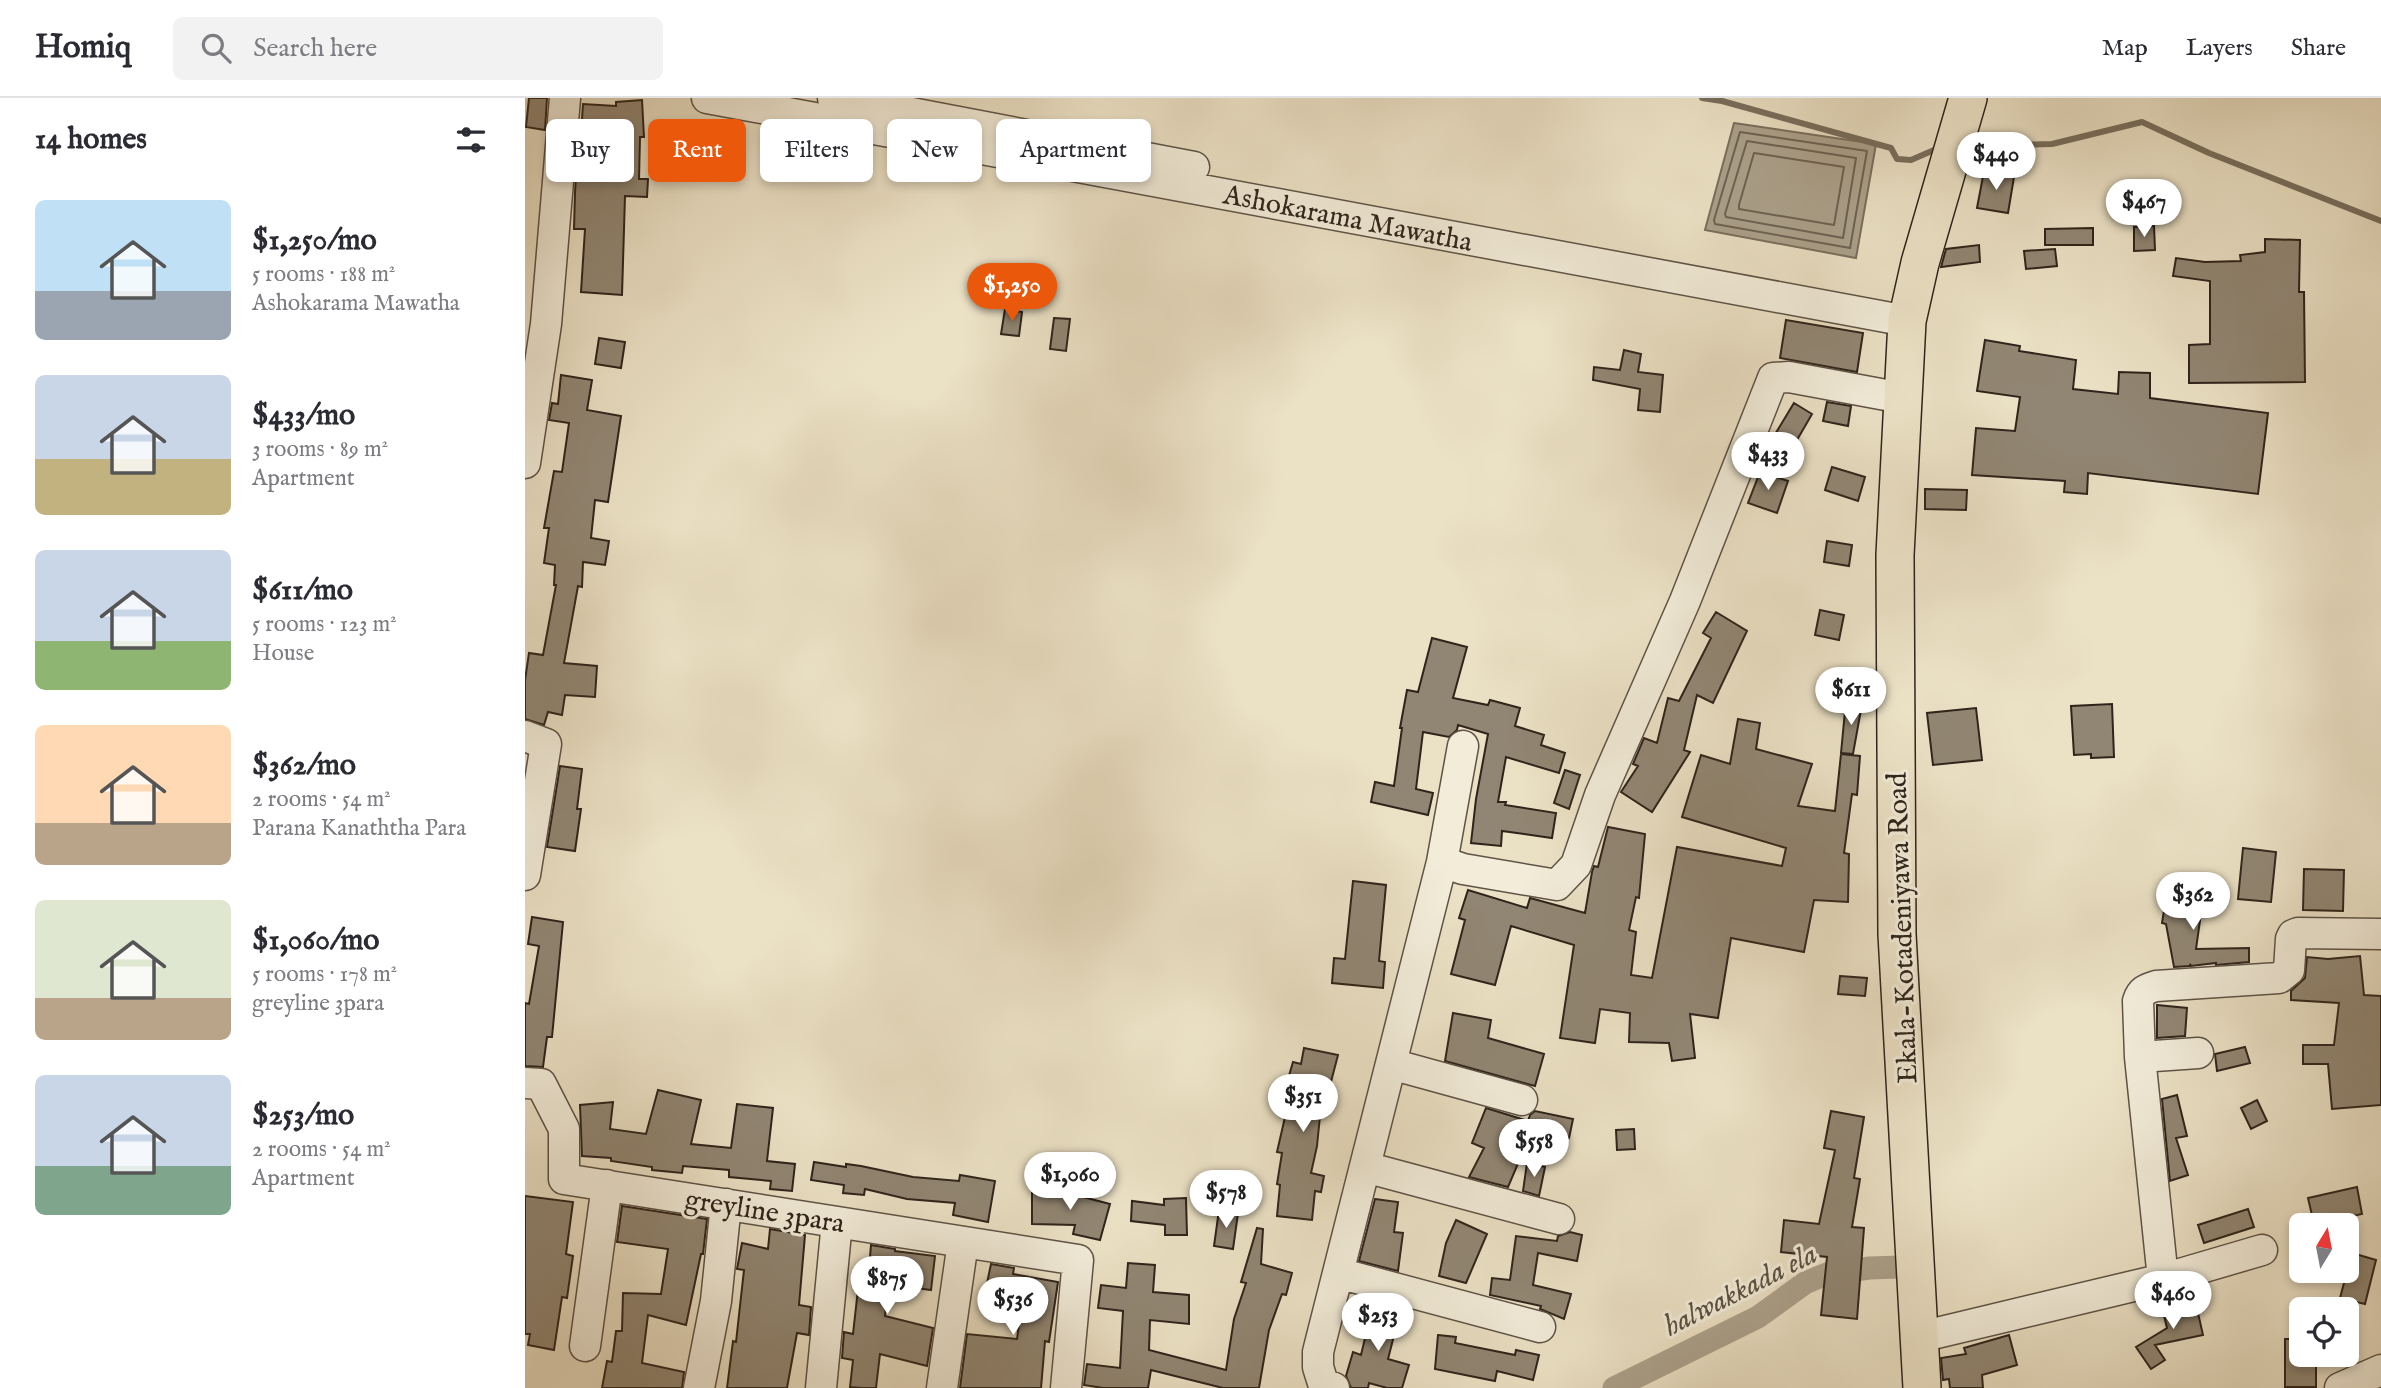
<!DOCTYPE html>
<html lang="en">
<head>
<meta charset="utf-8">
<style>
	:root { --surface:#fff; --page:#f2f2f3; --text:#2b2b33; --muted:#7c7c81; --line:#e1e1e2; --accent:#ea580c }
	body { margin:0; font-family:"IM FELL English",serif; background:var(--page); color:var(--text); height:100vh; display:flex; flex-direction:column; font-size:26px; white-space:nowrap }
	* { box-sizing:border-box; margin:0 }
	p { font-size:23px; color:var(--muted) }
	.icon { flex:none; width:38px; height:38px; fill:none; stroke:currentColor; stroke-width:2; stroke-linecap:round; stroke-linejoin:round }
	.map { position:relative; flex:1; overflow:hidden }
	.side { display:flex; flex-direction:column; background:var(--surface); width:525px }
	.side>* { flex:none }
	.banner { position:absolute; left:21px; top:21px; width:665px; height:63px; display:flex; gap:14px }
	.needle { width:46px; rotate:10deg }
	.buttons { position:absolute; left:1764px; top:1115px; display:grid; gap:14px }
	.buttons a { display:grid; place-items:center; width:70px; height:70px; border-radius:10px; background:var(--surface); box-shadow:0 4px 10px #0003; font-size:35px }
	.price { position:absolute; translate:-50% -60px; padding:0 16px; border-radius:24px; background:#fff; color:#222; font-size:23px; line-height:46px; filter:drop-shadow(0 2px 4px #0008) }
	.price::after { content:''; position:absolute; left:50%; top:42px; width:21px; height:16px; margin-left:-10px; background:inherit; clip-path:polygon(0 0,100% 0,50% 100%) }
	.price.selected { background:var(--accent); color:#fff }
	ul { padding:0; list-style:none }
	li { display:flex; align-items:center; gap:21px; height:175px; padding:0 35px }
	li span { display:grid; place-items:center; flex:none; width:196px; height:140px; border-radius:10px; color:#555 }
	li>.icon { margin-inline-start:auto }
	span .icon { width:84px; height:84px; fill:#fffc; stroke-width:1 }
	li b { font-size:30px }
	h2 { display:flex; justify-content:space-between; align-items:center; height:84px; padding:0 35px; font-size:30px }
	.tag { padding:0 24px; border-radius:10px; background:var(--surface); box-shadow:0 4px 10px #0003; font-size:24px; line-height:63px }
	.tag.selected { background:var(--accent); color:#fff }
	header { display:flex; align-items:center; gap:42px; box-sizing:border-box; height:98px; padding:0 35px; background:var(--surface); border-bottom:2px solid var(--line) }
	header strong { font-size:33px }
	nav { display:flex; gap:38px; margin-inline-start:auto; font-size:24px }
	.search { width:490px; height:63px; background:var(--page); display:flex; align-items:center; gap:18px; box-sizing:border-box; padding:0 24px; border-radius:10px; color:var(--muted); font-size:26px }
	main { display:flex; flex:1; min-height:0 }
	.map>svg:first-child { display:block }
	.water { fill:#aba18b; stroke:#796f5e; stroke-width:2 }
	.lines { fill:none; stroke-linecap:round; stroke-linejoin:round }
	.shore { stroke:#6d6253; stroke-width:2 }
	.stream { stroke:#796f5e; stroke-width:6 }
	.canal { stroke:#aba18b; stroke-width:23 }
	.building { fill:#918673; stroke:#2f241b; stroke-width:2 }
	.minor-casing { stroke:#5e5346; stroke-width:33 }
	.major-casing { stroke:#2f241b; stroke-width:40 }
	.minor { stroke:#f2ecd9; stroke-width:30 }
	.major { stroke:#ebe1c5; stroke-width:37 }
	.labels { text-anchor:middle; stroke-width:6; stroke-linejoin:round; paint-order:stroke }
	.street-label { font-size:28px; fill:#2f241b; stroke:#f2ecd9 }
	.water-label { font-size:30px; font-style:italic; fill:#5a5042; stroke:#f2ecd9 }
</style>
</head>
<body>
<header>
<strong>Homiq</strong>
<div class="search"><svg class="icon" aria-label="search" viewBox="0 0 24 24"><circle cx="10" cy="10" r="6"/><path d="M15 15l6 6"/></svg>Search here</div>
<nav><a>Map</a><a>Layers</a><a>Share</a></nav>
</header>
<main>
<section class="side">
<h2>14 homes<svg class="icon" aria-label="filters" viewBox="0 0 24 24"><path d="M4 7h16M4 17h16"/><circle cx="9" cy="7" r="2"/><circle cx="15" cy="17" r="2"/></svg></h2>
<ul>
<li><span style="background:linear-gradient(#bfe0f5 65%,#9aa5b1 0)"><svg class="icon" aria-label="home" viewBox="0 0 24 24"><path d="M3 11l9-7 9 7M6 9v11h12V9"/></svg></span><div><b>$1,250/mo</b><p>5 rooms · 188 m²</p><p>Ashokarama Mawatha</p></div></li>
<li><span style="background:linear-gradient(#c9d6e8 60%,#c2b280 0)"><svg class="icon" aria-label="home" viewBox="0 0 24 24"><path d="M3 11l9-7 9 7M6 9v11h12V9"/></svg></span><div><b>$433/mo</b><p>3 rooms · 89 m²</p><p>Apartment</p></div></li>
<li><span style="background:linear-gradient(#c9d6e8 65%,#8fb573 0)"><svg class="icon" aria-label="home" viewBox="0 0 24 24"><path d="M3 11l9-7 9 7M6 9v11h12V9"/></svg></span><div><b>$611/mo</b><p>5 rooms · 123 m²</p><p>House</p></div></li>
<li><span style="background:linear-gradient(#ffd9b3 70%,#b9a48a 0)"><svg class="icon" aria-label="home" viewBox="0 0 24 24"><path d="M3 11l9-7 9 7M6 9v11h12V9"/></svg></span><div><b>$362/mo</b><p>2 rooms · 54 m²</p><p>Parana Kanaththa Para</p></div></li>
<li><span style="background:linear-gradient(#dfe7d0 70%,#b9a48a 0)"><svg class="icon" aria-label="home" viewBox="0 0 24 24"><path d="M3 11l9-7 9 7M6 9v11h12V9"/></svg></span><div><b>$1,060/mo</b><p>5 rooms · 178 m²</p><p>greyline 3para</p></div></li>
<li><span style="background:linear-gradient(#c9d6e8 65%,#7fa58c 0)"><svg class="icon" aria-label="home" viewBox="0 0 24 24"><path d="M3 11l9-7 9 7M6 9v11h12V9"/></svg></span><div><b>$253/mo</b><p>2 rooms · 54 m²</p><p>Apartment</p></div></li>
</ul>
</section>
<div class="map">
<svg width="1856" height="1290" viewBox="0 0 1856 1290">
	<rect width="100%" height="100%" fill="#ebe1c5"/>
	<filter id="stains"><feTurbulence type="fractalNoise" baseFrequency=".00286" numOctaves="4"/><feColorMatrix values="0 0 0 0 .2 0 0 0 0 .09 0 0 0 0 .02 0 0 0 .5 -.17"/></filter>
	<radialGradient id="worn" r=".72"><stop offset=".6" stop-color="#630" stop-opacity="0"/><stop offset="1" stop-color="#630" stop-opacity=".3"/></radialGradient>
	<path class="water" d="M 1209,25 L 1351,46 L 1331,160 L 1180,132 Z"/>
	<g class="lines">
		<path class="shore" d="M 1215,34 L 1342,53 L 1325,150 L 1190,126 L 1189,122 Z
			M 1222,43 L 1331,60 L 1318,140 L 1201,119 L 1200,116 Z
			M 1229,55 L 1319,69 L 1309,127 L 1214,111 L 1214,107 Z"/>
		<path class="stream" d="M 1177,0 L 1197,3 L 1366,50 L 1372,61 L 1386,62 L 1409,52
			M 1448,40 L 1484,47 L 1527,46 L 1617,24 L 1684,55 L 1856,123"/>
		<path class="canal" d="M 1089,1290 L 1233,1219 L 1280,1185 L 1304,1175 L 1345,1170 L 1375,1169"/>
	</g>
	<path class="building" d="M 4,0 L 22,0 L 20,32 L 1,29 Z
		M 117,2 L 119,39 L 115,39 L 114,81 L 123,81 L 122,99 L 100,98 L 97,197 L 56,194 L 60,131 L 49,131 L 50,95 L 51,77 L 60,78 L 61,37 L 56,37 L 58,6 L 91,8 L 91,4 Z
		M 1459,73 L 1489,79 L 1483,115 L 1452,110 Z
		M 1629,128 L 1630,152 L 1609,153 L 1609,129 Z
		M 1568,130 L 1568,147 L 1520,147 L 1520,131 Z
		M 1740,141 L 1775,142 L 1774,194 L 1779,194 L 1780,284 L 1664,285 L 1664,247 L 1685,246 L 1685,183 L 1648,178 L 1651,160 L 1680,164 L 1716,163 L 1715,157 L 1740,154 Z
		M 1454,147 L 1455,164 L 1416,169 L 1421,151 Z
		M 1530,151 L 1532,168 L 1501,171 L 1499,153 Z
		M 480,211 L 497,214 L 494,238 L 476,236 Z
		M 529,220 L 545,221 L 541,253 L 525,251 Z
		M 1261,222 L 1338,235 L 1332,274 L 1255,260 Z
		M 74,240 L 100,244 L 96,270 L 70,266 Z
		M 1460,242 L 1495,248 L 1494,253 L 1551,262 L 1548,291 L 1593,296 L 1594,274 L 1625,275 L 1625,300 L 1743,315 L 1733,396 L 1563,375 L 1562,396 L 1539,394 L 1540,383 L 1447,377 L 1451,330 L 1490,333 L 1495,299 L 1452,293 Z
		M 1099,252 L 1116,256 L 1113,274 L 1138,277 L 1135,314 L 1113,312 L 1115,291 L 1068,282 L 1069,269 L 1095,272 Z
		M 36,277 L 67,282 L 62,312 L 96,318 L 83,404 L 70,402 L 66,440 L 84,443 L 80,467 L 58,464 L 57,489 L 53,488 L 39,565 L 72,568 L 70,599 L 40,597 L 37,617 L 23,614 L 19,627 L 0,621 L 0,582 L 4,555 L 18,557 L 31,487 L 29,487 L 30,467 L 19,465 L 24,430 L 19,430 L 29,373 L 37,374 L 44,325 L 24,322 L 27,305 L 33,306 Z
		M 1302,304 L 1326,308 L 1323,328 L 1298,323 Z
		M 1269,305 L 1287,316 L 1268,349 L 1249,338 Z
		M 1307,369 L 1340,379 L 1333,403 L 1300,392 Z
		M 1235,374 L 1263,383 L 1252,415 L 1223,405 Z
		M 1400,391 L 1442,392 L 1441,412 L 1400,411 Z
		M 1302,443 L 1327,447 L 1324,468 L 1299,464 Z
		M 1295,512 L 1319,517 L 1314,542 L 1290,537 Z
		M 1191,514 L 1222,533 L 1188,605 L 1172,597 L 1159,652 L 1165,654 L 1127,714 L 1096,694 L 1113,668 L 1108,666 L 1119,640 L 1132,645 L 1143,600 L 1154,603 L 1186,540 L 1178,535 Z
		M 907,540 L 942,549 L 928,600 L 963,607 L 965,602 L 995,610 L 990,628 L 1019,637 L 1016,647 L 1040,655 L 1034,675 L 981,659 L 973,704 L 981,704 L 980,707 L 1031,715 L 1027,740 L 977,733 L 976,748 L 946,745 L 951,701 L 963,636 L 933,627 L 932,632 L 924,639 L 898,634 L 891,691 L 908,695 L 903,717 L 846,704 L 850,684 L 869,688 L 877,630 L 875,630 L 882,592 L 893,594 Z
		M 1321,603 L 1337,606 L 1328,656 L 1316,655 Z
		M 1587,606 L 1589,659 L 1566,660 L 1566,656 L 1549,657 L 1546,608 Z
		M 1451,610 L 1457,662 L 1408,667 L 1402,615 Z
		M 1213,621 L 1235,625 L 1231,651 L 1287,666 L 1273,708 L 1310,713 L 1316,656 L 1335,658 L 1332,697 L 1327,696 L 1319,755 L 1324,756 L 1323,804 L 1289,802 L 1279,854 L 1206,840 L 1193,920 L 1165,916 L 1170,960 L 1147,963 L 1144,945 L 1104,944 L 1105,915 L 1075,911 L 1070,945 L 1035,940 L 1049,847 L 986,828 L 970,887 L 926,876 L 940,822 L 934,820 L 943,792 L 1002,810 L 1005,800 L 1060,815 L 1067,774 L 1069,768 L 1073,769 L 1083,729 L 1120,736 L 1114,800 L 1111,799 L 1104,832 L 1111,834 L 1106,877 L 1127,880 L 1152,749 L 1257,768 L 1261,750 L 1157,719 L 1176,657 L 1205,666 Z
		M 35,668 L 57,671 L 52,711 L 56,711 L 50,753 L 22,749 Z
		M 1040,672 L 1055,677 L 1044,711 L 1029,705 Z
		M 1718,750 L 1751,754 L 1746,804 L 1713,801 Z
		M 1779,771 L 1819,772 L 1818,813 L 1778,812 Z
		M 828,783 L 861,787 L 854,863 L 860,864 L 858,890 L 807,885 L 809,860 L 820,861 Z
		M 1643,788 L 1679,794 L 1671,851 L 1724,850 L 1724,864 L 1691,867 L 1691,865 L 1666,868 L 1665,866 L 1665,868 L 1649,869 L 1641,826 L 1637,825 Z
		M 7,819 L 38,824 L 27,939 L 22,939 L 18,969 L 0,968 L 0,905 L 4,906 L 14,848 L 3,846 Z
		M 1835,858 L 1839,897 L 1856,898 L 1856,1007 L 1807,1011 L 1803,966 L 1778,966 L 1778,947 L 1809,947 L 1814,905 L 1766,902 L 1766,893 L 1780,880 L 1782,859 L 1803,861 Z
		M 1315,878 L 1342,880 L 1340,898 L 1313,896 Z
		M 1632,907 L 1662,910 L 1660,938 L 1632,940 Z
		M 928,915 L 966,922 L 963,940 L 1019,956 L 1010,988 L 920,963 Z
		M 1720,949 L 1725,965 L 1692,973 L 1690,956 Z
		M 779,950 L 813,957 L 802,999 L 797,998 L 792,1048 L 786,1075 L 799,1078 L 796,1094 L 790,1093 L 787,1122 L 752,1118 L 755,1087 L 752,1086 L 757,1055 L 752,1054 L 760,1019 L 763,989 L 761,988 L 768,964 L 776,966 Z
		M 133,992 L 176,1002 L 166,1046 L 206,1050 L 212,1006 L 248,1010 L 242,1063 L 270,1066 L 267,1093 L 245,1091 L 246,1083 L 204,1079 L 204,1072 L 158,1068 L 157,1075 L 127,1072 L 127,1069 L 86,1063 L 86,1060 L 57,1058 L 55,1007 L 88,1004 L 85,1031 L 121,1036 Z
		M 1652,997 L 1662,1038 L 1651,1040 L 1663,1077 L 1645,1083 L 1637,1001 Z
		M 1732,1002 L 1742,1023 L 1726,1031 L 1716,1010 Z
		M 961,1010 L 1003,1023 L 1005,1017 L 1010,1013 L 1048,1021 L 1044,1040 L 1021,1035 L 1018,1046 L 1003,1042 L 983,1089 L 944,1079 L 959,1050 L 947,1045 Z
		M 1306,1013 L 1339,1019 L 1329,1080 L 1335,1081 L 1327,1129 L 1339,1130 L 1332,1221 L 1296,1217 L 1302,1159 L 1256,1154 L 1259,1122 L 1294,1126 L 1310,1052 L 1299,1050 Z
		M 1109,1031 L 1110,1051 L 1092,1052 L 1091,1032 Z
		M 289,1064 L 321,1069 L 321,1066 L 336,1068 L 388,1079 L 434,1083 L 435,1077 L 470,1083 L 463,1124 L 428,1117 L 430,1105 L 382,1101 L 340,1091 L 339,1097 L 318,1095 L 319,1087 L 286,1082 Z
		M 1002,1065 L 1020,1069 L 1014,1098 L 998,1093 Z
		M 1832,1089 L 1837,1116 L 1789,1126 L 1783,1100 Z
		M 507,1093 L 539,1094 L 585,1106 L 575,1142 L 548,1136 L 550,1127 L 507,1126 Z
		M 0,1098 L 48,1104 L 41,1156 L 48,1158 L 42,1200 L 37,1199 L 29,1252 L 3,1247 L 5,1236 L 0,1236 Z
		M 661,1100 L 662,1137 L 640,1137 L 640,1127 L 606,1123 L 607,1103 L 639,1107 L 639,1101 Z
		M 850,1101 L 873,1104 L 869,1134 L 878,1135 L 873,1173 L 834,1163 Z
		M 97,1108 L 182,1121 L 178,1156 L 176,1156 L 161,1227 L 123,1217 L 117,1265 L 159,1274 L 157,1290 L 77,1290 L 82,1263 L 87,1264 L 91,1233 L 97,1233 L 98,1195 L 136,1196 L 143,1151 L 92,1144 Z
		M 1723,1111 L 1729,1129 L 1679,1145 L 1673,1127 Z
		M 694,1112 L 713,1115 L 708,1151 L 689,1148 Z
		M 931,1122 L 962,1136 L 941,1185 L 914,1178 L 921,1145 Z
		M 732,1130 L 738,1131 L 736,1166 L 767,1175 L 761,1197 L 757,1196 L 744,1232 L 734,1290 L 698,1290 L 626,1272 L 623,1290 L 578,1290 L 559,1287 L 562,1266 L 595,1270 L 598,1213 L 573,1210 L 576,1187 L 601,1190 L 603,1165 L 630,1167 L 628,1194 L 664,1197 L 664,1226 L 625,1222 L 624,1252 L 701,1272 L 709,1221 L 721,1185 L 716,1184 Z
		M 245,1131 L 280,1137 L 274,1207 L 286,1209 L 284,1237 L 272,1235 L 262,1290 L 202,1290 L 208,1243 L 211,1244 L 219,1172 L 212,1171 L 217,1145 L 243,1151 Z
		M 1045,1134 L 1057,1137 L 1052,1163 L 1013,1155 L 1008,1187 L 1046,1196 L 1039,1221 L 1015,1211 L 1016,1208 L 965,1197 L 967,1180 L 985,1182 L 991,1138 L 1032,1143 L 1033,1138 Z
		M 346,1147 L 370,1151 L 370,1153 L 410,1158 L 406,1192 L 363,1186 L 360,1218 L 408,1230 L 402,1268 L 355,1256 L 351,1290 L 336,1290 L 325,1289 L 328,1262 L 317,1260 L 319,1234 L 328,1236 L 334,1182 L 343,1183 Z
		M 1827,1155 L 1851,1162 L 1840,1206 L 1815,1200 Z
		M 466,1166 L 489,1170 L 488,1176 L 533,1184 L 524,1244 L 520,1243 L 516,1290 L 435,1290 L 442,1236 L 492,1241 L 498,1199 L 461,1190 Z
		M 1670,1202 L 1678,1237 L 1630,1247 L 1640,1262 L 1626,1271 L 1611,1249 L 1642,1230 L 1637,1209 Z
		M 849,1203 L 876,1210 L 863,1261 L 884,1267 L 877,1290 L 862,1290 L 844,1285 L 843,1290 L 826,1290 L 821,1278 L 828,1254 L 836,1257 Z
		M 913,1237 L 931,1239 L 930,1245 L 990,1257 L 991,1252 L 1014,1257 L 1008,1282 L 972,1273 L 970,1283 L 910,1271 Z
		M 1484,1237 L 1492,1267 L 1457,1277 L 1458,1290 L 1425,1290 L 1424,1281 L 1418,1282 L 1416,1260 L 1441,1256 L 1439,1250 Z
		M 1760,1241 L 1776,1241 L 1776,1256 L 1791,1256 L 1791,1289 L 1760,1289 Z"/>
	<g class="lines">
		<g class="minor-casing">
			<path id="minor" d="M 182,0 L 1382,223
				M 308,0 L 669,69
				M 0,365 L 21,226 L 40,0
				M 0,638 L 21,646 L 0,777
				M 917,764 L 938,648
				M 1615,959 L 1673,955
				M 866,966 L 997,1002
				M 0,985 L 16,986 L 39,1031 L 39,1081 L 553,1162 L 541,1290
				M 840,1069 L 1034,1121
				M 813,1175 L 1015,1229
				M 1638,1181 L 1737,1152
				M 1395,1239 L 1638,1181 L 1615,959 L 1613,903 C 1616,893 1621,891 1631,888 L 1754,880 L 1764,872 L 1766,841 L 1768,837 L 1773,835 L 1856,836
				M 60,1248 L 82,1087
				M 174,1290 L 191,1203 L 201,1106
				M 296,1290 L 312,1124
				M 417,1290 L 438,1144
				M 809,1290 L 798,1285 L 793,1269 L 793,1254 L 917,764 L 938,771 L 1032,787 L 1051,767 L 1075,697 L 1160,503 L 1248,280 L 1264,279 L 1377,300
				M 1815,1290 L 1856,1272"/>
		</g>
		<g class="major-casing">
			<path id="major" d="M 1397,1290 L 1372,836 L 1370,457 L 1382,223 L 1395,165 L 1443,0"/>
		</g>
		<use href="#minor" class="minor"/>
		<use href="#major" class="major"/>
	</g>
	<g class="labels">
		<g class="street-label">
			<text transform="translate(823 119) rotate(11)" y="10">Ashokarama Mawatha</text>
			<text transform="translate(1376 830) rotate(-92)" y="10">Ekala-Kotadeniyawa Road</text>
			<text transform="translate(240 1112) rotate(9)" y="10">greyline 3para</text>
		</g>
		<g class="water-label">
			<text transform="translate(1215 1191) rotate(-27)" y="10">halwakkada ela</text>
		</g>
	</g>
	<rect width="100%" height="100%" filter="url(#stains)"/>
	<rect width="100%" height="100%" fill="url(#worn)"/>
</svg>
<div class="buttons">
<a><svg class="needle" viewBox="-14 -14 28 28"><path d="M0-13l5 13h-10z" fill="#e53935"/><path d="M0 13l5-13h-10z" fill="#7c7c81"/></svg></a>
<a><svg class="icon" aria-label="locate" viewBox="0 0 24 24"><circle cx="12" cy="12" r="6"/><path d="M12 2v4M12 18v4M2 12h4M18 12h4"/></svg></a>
</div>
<b class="price" style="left:1471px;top:94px">$440</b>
<b class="price" style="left:1619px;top:141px">$467</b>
<b class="price selected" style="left:487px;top:225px">$1,250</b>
<b class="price" style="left:1243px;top:394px">$433</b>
<b class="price" style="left:1326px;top:629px">$611</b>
<b class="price" style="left:1668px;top:834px">$362</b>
<b class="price" style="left:778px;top:1036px">$351</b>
<b class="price" style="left:1009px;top:1081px">$558</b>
<b class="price" style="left:545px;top:1114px">$1,060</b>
<b class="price" style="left:701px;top:1132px">$578</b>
<b class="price" style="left:362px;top:1218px">$875</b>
<b class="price" style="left:1648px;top:1233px">$460</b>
<b class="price" style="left:488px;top:1239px">$536</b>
<b class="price" style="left:853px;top:1255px">$253</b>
<div class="banner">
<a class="tag">Buy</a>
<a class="tag selected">Rent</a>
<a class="tag">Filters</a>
<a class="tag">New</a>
<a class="tag">Apartment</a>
</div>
</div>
</main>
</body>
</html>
